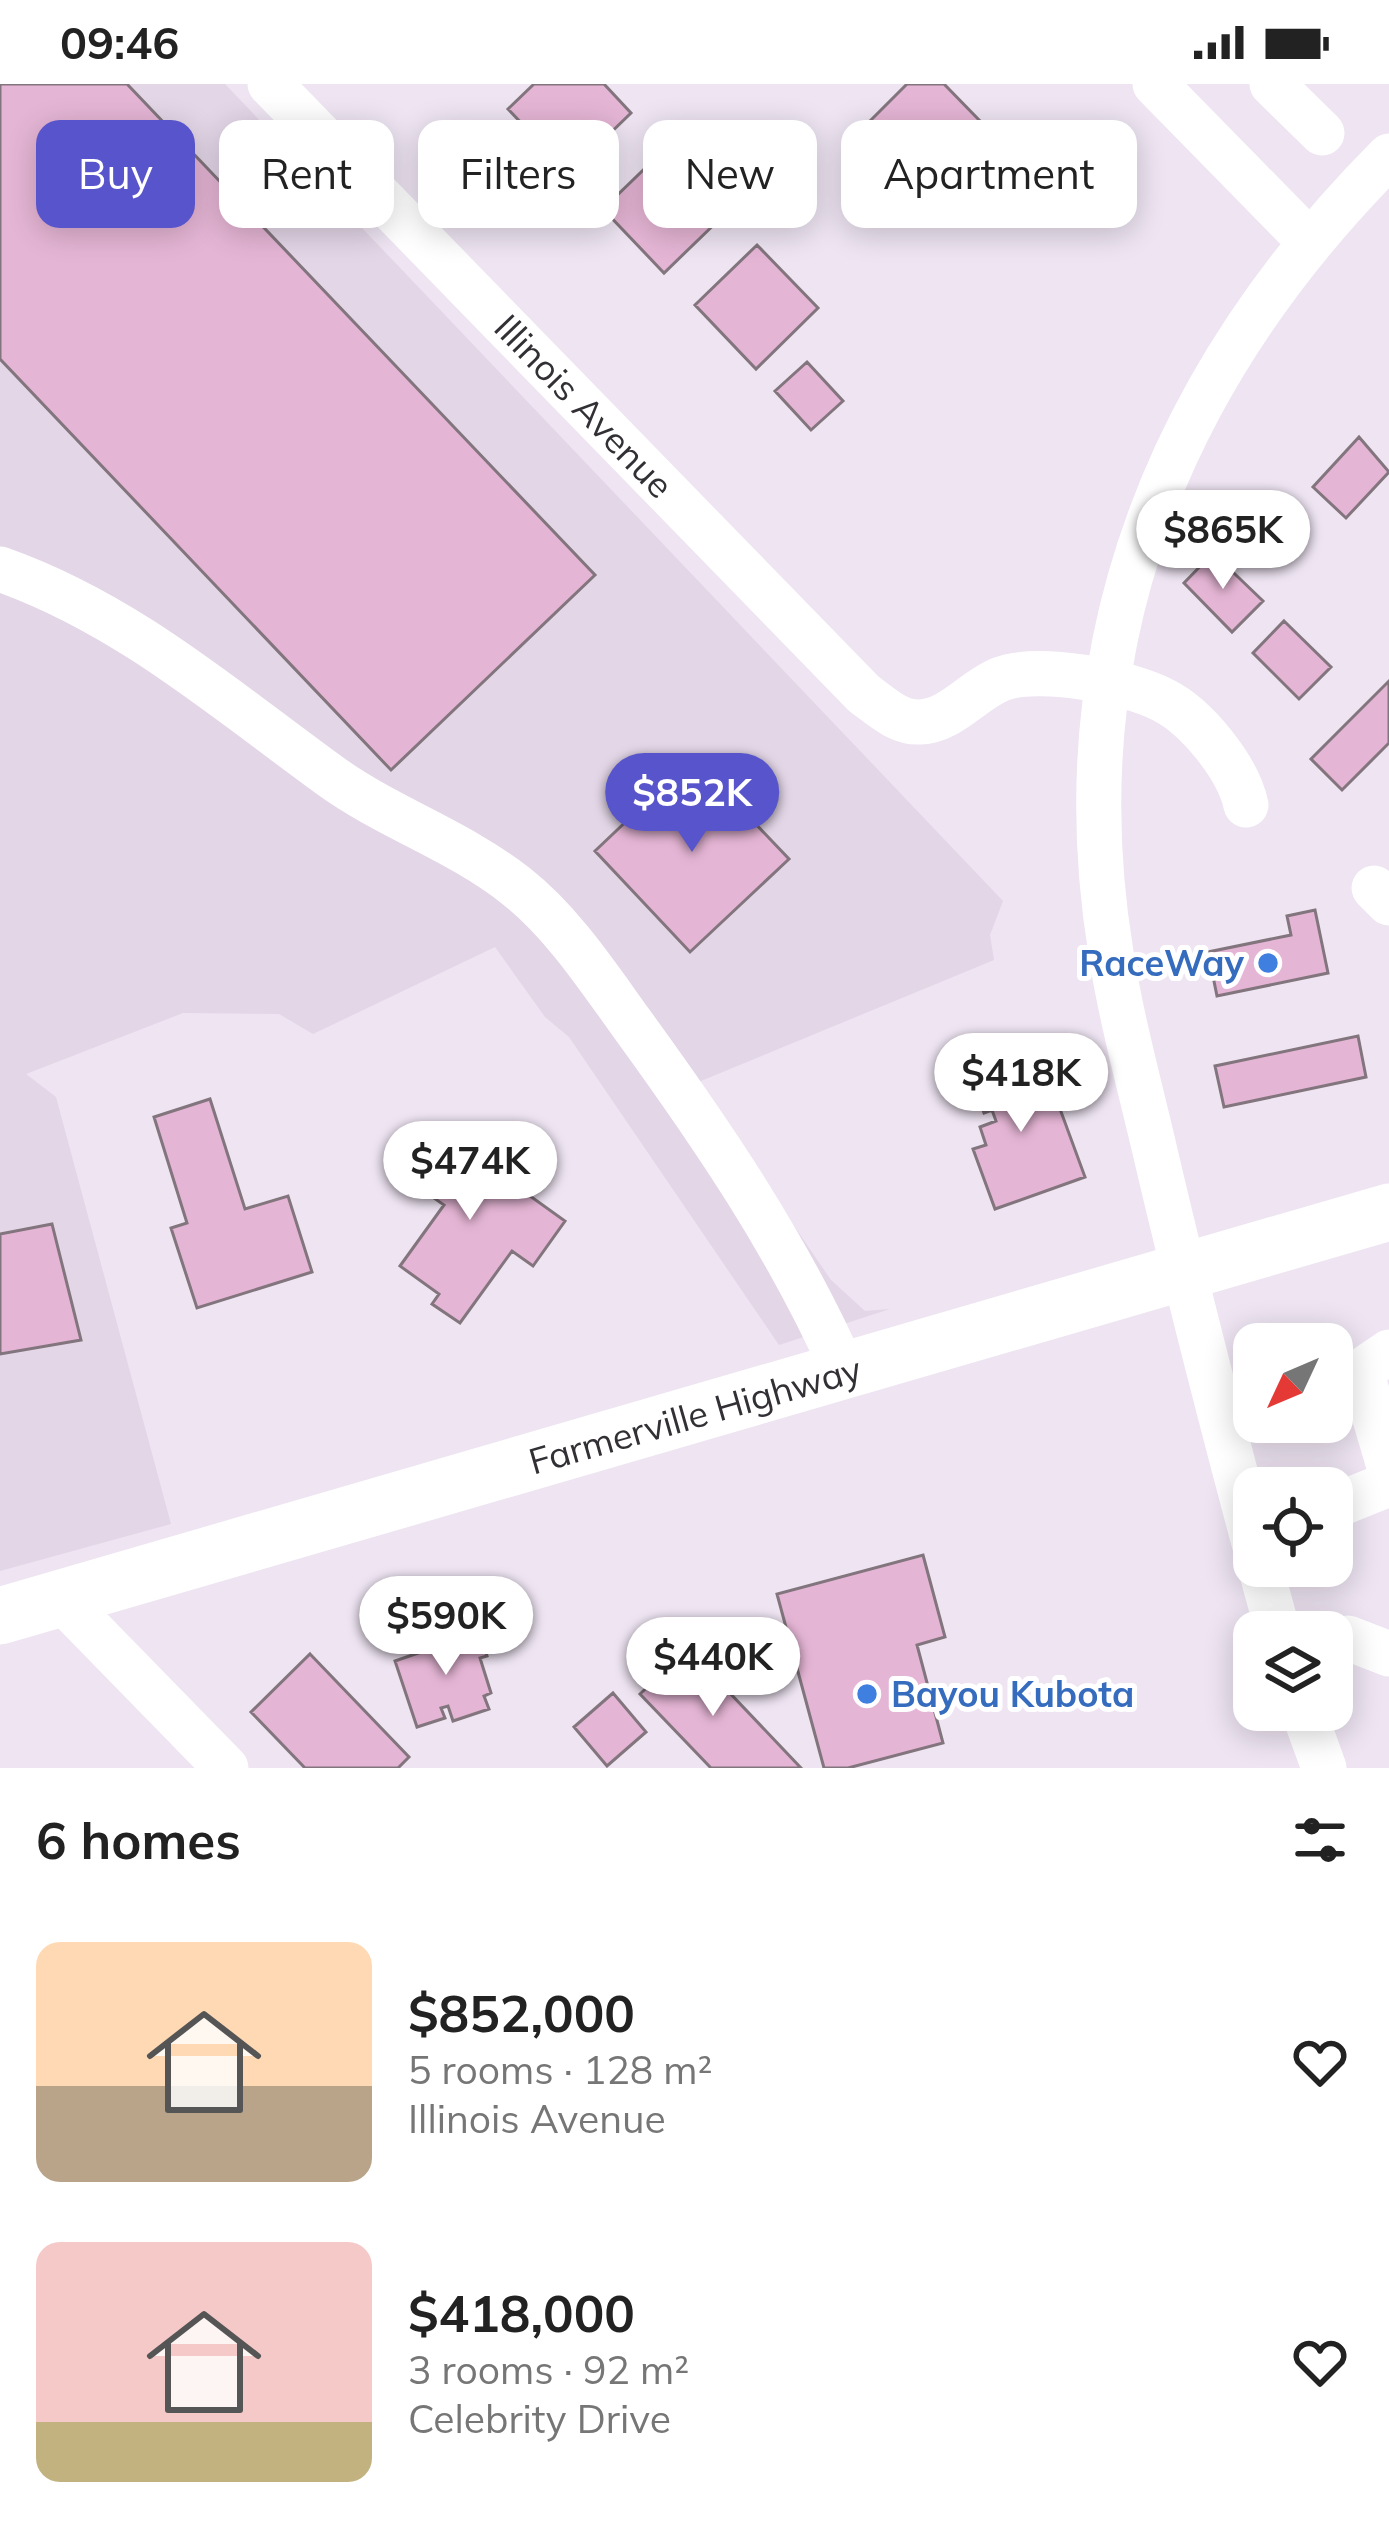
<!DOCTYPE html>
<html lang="en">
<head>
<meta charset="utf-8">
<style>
	:root { --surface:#fff; --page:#f2f2f2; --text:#222; --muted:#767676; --accent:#5854cb }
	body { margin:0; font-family:Mulish,sans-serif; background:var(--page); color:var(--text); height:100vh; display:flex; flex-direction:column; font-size:45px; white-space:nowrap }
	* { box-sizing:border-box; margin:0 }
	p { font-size:39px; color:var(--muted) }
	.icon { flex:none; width:66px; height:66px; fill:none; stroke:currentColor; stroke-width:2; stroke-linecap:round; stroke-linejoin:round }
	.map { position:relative; height:1684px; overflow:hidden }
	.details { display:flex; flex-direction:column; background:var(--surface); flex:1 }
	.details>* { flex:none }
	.hud { position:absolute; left:36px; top:36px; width:1317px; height:108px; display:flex; gap:24px }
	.needle { width:78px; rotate:226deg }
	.fabs { position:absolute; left:1233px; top:1239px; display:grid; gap:24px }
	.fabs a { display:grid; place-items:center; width:120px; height:120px; border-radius:24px; background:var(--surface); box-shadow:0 6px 30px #0003; font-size:60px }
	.price { position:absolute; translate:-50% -102px; padding:0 27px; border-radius:42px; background:#fff; color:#222; font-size:39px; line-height:78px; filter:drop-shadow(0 3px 6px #0008) }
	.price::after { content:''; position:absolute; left:50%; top:72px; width:36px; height:27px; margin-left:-18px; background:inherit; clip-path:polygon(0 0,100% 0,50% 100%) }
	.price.active { background:var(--accent); color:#fff }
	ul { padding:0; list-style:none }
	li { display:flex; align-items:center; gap:36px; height:300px; padding:0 36px }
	li span { display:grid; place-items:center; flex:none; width:336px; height:240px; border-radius:24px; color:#555 }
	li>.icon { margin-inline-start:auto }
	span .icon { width:144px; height:144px; fill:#fffc; stroke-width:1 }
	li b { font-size:51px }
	h2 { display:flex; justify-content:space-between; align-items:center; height:144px; padding:0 36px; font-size:51px }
	.pill { padding:0 42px; border-radius:24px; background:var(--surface); box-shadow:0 6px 30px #0003; font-size:42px; line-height:108px }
	.pill.active { background:var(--accent); color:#fff }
	.status { display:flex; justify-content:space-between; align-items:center; height:84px; padding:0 60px; background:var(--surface); direction:ltr }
	.status svg { height:33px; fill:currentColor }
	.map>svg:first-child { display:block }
	.industrial { fill:#e3d6e7 }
	.building { fill:#e5b5d5; stroke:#82757d; stroke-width:3 }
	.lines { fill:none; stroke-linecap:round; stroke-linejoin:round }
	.minor { stroke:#fff; stroke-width:45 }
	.major { stroke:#fff; stroke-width:57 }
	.shop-dot { fill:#3f7fe0; stroke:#fff; stroke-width:4.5 }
	.labels { text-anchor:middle; stroke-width:10; stroke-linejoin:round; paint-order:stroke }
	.street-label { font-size:36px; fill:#333035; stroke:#fff }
	.shop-label { font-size:36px; font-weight:bold; fill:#366cbe; stroke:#fff; text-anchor:end }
</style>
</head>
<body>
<div class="status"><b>09:46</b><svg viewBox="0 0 49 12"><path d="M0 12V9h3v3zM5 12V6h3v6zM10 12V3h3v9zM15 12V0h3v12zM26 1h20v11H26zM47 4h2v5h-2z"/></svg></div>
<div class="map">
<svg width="1389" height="1684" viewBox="0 0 1389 1684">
	<rect width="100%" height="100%" fill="#eee4f2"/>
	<path class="industrial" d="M 0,0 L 225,0 L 1003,817 L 990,851 L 994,876 L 696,999 L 831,1196 L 865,1227 L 890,1225 L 779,1261 L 569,953 L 545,933 L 495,863 L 313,950 L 279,930 L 183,929 L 26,990 L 56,1013 L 171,1440 L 0,1487 Z"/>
	<path class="building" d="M 0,0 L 127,0 L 595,491 L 391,686 L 0,275 Z
		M 534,0 L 604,0 L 631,29 L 569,89 L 508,25 Z
		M 907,0 L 944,0 L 980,37 L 918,98 L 864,43 Z
		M 665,65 L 726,129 L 664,189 L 603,125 Z
		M 757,161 L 818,224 L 756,285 L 695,221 Z
		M 807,278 L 843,317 L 811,346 L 775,307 Z
		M 1359,353 L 1389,388 L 1346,434 L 1313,403 Z
		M 1213,469 L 1263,517 L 1232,548 L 1184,499 Z
		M 1284,537 L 1331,583 L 1299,615 L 1253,569 Z
		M 1389,597 L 1389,659 L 1342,706 L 1311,675 Z
		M 693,674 L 789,775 L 690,868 L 595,767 Z
		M 1315,826 L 1328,889 L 1217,912 L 1208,868 L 1291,851 L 1287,832 Z
		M 1358,952 L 1366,993 L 1224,1023 L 1215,982 Z
		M 1019,963 L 1040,1019 L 1056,1014 L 1085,1093 L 995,1125 L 973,1065 L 986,1061 L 980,1043 L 996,1037 L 992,1026 L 984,1029 L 978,1011 L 985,1009 L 974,980 Z
		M 210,1015 L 245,1125 L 288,1112 L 312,1188 L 197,1224 L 171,1144 L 187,1139 L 154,1033 Z
		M 430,1040 L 565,1137 L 533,1182 L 512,1167 L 460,1239 L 432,1220 L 439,1210 L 400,1182 L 444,1121 L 396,1087 Z
		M 52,1140 L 81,1256 L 0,1270 L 0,1150 Z
		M 923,1471 L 945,1553 L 917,1561 L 943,1659 L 848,1684 L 824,1684 L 777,1510 Z
		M 469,1544 L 471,1552 L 480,1550 L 487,1572 L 480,1574 L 491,1609 L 484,1612 L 489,1625 L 453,1637 L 448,1622 L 441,1624 L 445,1634 L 417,1643 L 395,1577 L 427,1566 L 424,1559 Z
		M 688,1565 L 801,1684 L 711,1684 L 640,1610 Z
		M 310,1570 L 409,1673 L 398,1684 L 305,1684 L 251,1628 Z
		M 613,1609 L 646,1648 L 607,1682 L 574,1643 Z"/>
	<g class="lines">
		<path class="minor" d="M 270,0 L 864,610 C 882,623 898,639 920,638 C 951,637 973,606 1001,595 C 1039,581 1127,597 1163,616 C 1197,633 1238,684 1246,721
			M 1155,0 L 1308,156
			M 1272,0 L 1322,49
			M 0,485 C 125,529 223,614 329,691 C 388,734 458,756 516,802 C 562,838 598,893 632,940 C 712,1050 789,1163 844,1288
			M 1374,804 L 1389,819
			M 1389,1268 L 1364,1285 L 1363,1294 L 1389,1382
			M 1332,1423 L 1389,1400
			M 1254,1459 C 1219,1328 1185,1196 1154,1063 C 1139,999 1121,934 1111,869 C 1060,557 1171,291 1389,72
			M 1260,1482 L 1278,1548
			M 61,1515 L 226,1684
			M 1332,1559 L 1348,1554 L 1389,1570
			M 1303,1626 L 1324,1684"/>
		<path class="major" d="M 0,1532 L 1389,1128"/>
	</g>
	<g class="shop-dot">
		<circle cx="1268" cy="879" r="12"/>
		<circle cx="867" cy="1610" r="12"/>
	</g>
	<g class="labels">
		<g class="street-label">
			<text transform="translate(584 322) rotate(46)" y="13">Illinois Avenue</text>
			<text transform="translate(695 1331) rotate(-16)" y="13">Farmerville Highway</text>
		</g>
		<g class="shop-label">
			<text x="1244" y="892">RaceWay</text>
			<text x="891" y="1623" text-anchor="start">Bayou Kubota</text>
		</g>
	</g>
</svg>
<div class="fabs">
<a><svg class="needle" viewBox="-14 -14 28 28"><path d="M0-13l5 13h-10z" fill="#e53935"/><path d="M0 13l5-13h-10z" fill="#767676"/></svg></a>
<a><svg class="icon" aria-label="locate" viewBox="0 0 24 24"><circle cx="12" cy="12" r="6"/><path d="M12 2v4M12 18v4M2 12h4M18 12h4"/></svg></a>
<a><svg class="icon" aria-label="layers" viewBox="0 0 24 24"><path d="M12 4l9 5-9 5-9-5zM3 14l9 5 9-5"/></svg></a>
</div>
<b class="price" style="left:1223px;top:508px">$865K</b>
<b class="price active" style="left:692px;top:771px">$852K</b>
<b class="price" style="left:1021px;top:1051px">$418K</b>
<b class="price" style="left:470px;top:1139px">$474K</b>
<b class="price" style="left:446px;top:1594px">$590K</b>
<b class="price" style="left:713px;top:1635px">$440K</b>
<div class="hud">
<a class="pill active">Buy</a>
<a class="pill">Rent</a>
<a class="pill">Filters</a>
<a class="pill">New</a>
<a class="pill">Apartment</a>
</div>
</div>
<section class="details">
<h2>6 homes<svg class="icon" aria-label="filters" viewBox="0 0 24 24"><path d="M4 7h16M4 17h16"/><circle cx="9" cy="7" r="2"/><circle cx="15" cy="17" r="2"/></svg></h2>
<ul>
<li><span style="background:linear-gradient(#ffd9b3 60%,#b9a48a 0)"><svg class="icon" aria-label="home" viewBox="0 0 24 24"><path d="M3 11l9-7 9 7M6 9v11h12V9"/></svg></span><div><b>$852,000</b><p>5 rooms · 128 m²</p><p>Illinois Avenue</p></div><svg class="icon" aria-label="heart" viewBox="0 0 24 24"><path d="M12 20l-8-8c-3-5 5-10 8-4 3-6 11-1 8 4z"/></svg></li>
<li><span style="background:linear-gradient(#f6c9c9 75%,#c2b280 0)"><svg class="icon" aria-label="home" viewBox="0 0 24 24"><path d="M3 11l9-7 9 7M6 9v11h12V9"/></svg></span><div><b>$418,000</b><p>3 rooms · 92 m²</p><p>Celebrity Drive</p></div><svg class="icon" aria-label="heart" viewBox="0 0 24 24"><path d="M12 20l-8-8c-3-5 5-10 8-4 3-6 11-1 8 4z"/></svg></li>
</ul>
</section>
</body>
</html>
